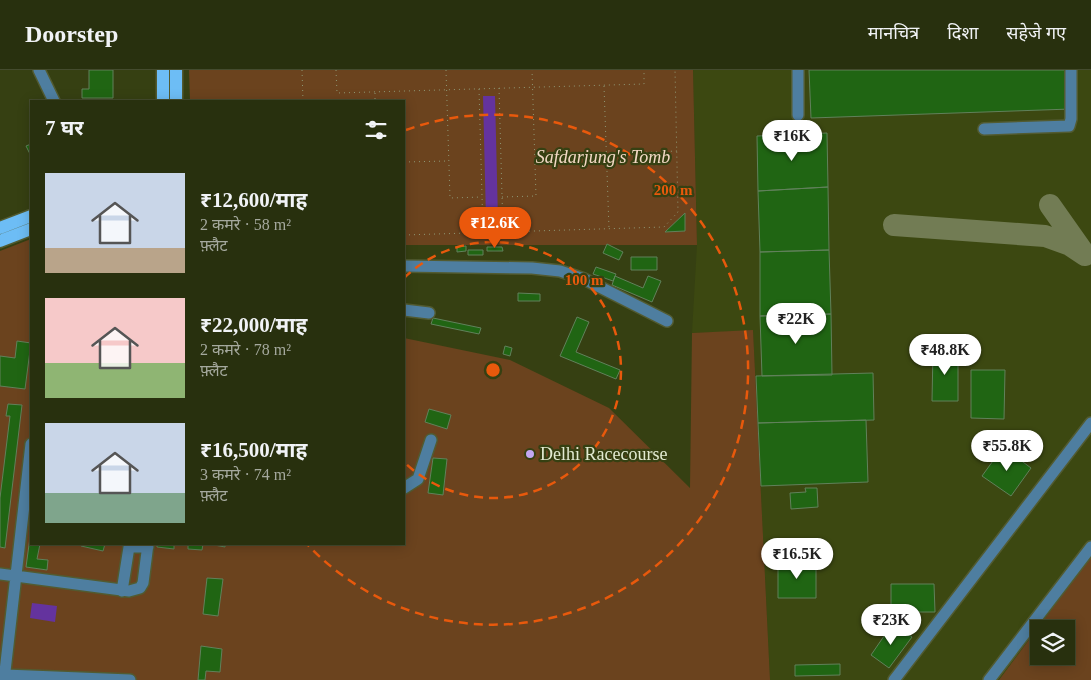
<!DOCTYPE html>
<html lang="hi">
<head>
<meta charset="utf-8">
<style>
	:root { --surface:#28300e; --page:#303817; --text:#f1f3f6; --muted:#a5a99e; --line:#444b2e; --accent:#ea580c }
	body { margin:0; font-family:"Times New Roman","Noto Sans Devanagari",serif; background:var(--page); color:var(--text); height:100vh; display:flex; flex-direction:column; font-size:19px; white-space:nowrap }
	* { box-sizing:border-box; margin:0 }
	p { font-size:16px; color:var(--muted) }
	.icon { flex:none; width:28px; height:28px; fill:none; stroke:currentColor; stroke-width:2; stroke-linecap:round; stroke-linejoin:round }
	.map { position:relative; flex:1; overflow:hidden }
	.panel { position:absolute; left:30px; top:30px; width:375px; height:445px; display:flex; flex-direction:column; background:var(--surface); border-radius:0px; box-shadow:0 2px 12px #0003,0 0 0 1px var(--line) }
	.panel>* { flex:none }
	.fabs { position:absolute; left:1030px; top:550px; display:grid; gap:10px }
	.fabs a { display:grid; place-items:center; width:45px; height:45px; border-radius:0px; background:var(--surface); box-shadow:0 2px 12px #0003,0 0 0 1px var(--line); font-size:25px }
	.price { position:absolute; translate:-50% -42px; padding:0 11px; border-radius:18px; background:#fff; color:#222; font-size:16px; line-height:32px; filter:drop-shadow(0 1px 2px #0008) }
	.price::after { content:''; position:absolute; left:50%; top:30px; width:15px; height:11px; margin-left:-8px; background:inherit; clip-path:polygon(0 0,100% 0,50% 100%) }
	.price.on { background:var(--accent); color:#fff }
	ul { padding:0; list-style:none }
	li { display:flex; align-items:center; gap:15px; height:125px; padding:0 15px }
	li span { display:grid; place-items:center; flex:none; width:140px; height:100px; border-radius:0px; color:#555 }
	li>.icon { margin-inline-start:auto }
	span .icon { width:60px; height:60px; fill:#fffc; stroke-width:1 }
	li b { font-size:21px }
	h2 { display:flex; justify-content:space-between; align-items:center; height:60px; padding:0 15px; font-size:21px }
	header { display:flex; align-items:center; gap:30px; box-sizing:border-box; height:70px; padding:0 25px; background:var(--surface); border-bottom:1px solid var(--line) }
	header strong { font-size:24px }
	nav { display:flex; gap:28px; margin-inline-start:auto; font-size:18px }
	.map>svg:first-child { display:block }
	.built { fill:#3c4811; fill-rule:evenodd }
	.green { fill:#6b431e; fill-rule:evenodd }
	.water { fill:#64339e }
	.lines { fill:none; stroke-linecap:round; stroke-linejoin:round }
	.taxiway { stroke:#727c54; stroke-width:22 }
	.building { fill:#206513; stroke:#61815b }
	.minor-casing { stroke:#525b31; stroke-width:14 }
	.major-casing { stroke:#525b31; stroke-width:15 }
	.path { stroke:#909976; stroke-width:1; stroke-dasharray:1 4; stroke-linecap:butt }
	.minor { stroke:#4e7ea0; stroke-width:11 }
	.major { stroke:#6dbdf5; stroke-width:12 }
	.ring { fill:none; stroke:#e8590c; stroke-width:2.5; stroke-dasharray:9 6 }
	.poi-dot { fill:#c3a7f2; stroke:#364012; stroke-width:2 }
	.labels { text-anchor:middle; stroke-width:4.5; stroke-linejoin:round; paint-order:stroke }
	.park-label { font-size:18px; font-style:italic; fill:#f3d9c5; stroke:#364012 }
	.poi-label { font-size:18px; fill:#e2ead1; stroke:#364012; text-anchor:start }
	.centre { fill:#e8590c; stroke:#364012; stroke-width:2.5 }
	.ring-label { font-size:15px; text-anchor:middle; font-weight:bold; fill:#e8590c; stroke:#364012; stroke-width:4.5; stroke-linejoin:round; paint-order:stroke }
</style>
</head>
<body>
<header>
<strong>Doorstep</strong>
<nav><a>मानचित्र</a><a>दिशा</a><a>सहेजे गए</a></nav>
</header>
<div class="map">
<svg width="1091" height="610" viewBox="0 0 1091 610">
	<rect width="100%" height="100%" fill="#364012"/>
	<path class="built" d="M 693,0 L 1091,0 L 1091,610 L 770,610 L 753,261 L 692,263 L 697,175 ZM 1039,559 L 1066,559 L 1066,586 L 1039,586 Z"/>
	<path class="green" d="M 189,0 L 693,0 L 697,175 L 404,175 L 404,31 L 190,31 Z
		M 31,169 L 31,474 L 404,474 L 404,268 L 510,290 L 609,338 L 690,418 L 692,263 L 753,260 L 770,610 L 0,610 L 0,181 Z
		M 1091,486 L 1091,610 L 999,610 L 1005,602 ZM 1039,559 L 1066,559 L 1066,586 L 1039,586 Z"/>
	<path class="water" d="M 483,26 L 495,26 L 498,150 L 486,150 Z
		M 32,533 L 57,536 L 55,552 L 30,548 Z"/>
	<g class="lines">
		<path class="taxiway" d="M 1050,135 L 1081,179
			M 894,155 L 1045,166 L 1070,175 L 1085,185"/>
	</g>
	<path class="building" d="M 89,0 L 113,0 L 113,28 L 82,28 L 82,19 L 89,19 Z
		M 809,0 L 1069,0 L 1071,39 L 811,48 Z
		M 827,63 L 828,117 L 758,121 L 757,66 Z
		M 31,74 L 31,86 L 26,76 Z
		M 828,117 L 829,180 L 760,182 L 758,121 Z
		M 685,143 L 685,161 L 665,162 Z
		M 607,174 L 623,182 L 619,190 L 603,183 Z
		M 466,176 L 466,181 L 457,182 L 457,177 Z
		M 487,177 L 502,177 L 503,181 L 487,181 Z
		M 468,180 L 483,180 L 483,185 L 468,185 Z
		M 829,180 L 831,244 L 760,246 L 760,182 Z
		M 631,187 L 657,187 L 657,200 L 631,200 Z
		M 596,197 L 616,204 L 613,211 L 593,204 Z
		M 615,206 L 643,218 L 648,206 L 661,211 L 652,232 L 612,215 Z
		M 518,223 L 540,224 L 540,231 L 518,231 Z
		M 831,244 L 832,305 L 762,306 L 760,246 Z
		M 577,247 L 589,252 L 576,282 L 620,300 L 616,309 L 560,286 Z
		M 433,248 L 481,258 L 479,264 L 431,254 Z
		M 17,271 L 31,273 L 25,319 L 0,316 L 0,286 L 15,288 Z
		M 505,276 L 512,278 L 510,286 L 503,284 Z
		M 933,281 L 958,282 L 958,331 L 932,331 Z
		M 971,300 L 1005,300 L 1004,349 L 971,348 Z
		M 873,303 L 874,350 L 758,353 L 756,306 Z
		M 8,334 L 22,335 L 5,478 L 0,477 L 0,428 L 10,346 L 6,346 Z
		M 429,339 L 451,345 L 447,359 L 425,352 Z
		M 866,350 L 868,412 L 761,416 L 758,353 Z
		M 1003,377 L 1031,398 L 1011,426 L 982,406 Z
		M 433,388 L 447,389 L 443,425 L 428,423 Z
		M 805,418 L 817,418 L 818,437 L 791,439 L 790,423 L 806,422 Z
		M 31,460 L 31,474 L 40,474 L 37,489 L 48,490 L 47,500 L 26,497 Z
		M 82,474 L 105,474 L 103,481 L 81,476 Z
		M 157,474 L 174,474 L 174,479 L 157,477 Z
		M 188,474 L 203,474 L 202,480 L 188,479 Z
		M 209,474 L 225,474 L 225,477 Z
		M 778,492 L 816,492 L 816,528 L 778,528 Z
		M 207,508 L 223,509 L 218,546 L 203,544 Z
		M 891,514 L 934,514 L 935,542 L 891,542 Z
		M 893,553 L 912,567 L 889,598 L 871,585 Z
		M 201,576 L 222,579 L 220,602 L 206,601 L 205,610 L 198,610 Z
		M 840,594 L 840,605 L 795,606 L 795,595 Z"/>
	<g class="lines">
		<g class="minor-casing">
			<path id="minor" d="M 39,0 L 54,31
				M 798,0 L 798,45
				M 984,59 L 1069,56 L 1071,49 L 1071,0
				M 404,196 L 532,198 L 560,201 L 584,209 L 667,251
				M 404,240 L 429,243
				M 404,418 L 418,409 L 431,370
				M 0,504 L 129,521 L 140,518 L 143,513 L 148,474
				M 122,521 L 129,477 L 148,477
				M 5,605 L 130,610
				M 4,610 L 31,374
				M 894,610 L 1091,353
				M 989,610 L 1091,477"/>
		</g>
		<g class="major-casing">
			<path id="major" d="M 163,0 L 163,31
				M 176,0 L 176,31
				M 0,158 L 31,146
				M 0,171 L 31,159"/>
		</g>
		<path class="path" d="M 302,0 L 303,31
			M 336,0 L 337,23 L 644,14 L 644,0
			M 446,0 L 450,128 L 482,127
			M 604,16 L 609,159
			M 499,18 L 503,161
			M 479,19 L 483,162
			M 375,23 L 375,31
			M 536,87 L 677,81
			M 404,92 L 448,91
			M 502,127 L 536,126 L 532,0
			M 404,165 L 664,157 L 678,142 L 675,0"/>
		<use href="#minor" class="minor"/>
		<use href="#major" class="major"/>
	</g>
	<g class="ring">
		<path d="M404 208A128 128 0 1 1 404 392"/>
		<path d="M406 60A255 255 0 1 1 307 474"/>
	</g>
	<circle class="poi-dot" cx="530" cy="384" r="5"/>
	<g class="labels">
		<g class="park-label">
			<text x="603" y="93">Safdarjung's Tomb</text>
		</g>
		<g class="poi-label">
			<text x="540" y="390">Delhi Racecourse</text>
		</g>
	</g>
	<circle cx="493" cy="300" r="8" class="centre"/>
	<g class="ring-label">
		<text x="673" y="125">200 m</text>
		<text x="584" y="215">100 m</text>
	</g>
</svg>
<div class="fabs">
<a><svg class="icon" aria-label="layers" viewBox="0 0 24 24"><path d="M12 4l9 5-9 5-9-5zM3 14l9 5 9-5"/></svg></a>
</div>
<b class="price" style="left:792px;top:92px">₹16K</b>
<b class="price on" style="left:495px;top:179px">₹12.6K</b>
<b class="price" style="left:796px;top:275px">₹22K</b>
<b class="price" style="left:945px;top:306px">₹48.8K</b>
<b class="price" style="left:1007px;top:402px">₹55.8K</b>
<b class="price" style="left:797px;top:510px">₹16.5K</b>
<b class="price" style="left:891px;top:576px">₹23K</b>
<section class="panel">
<h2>7 घर<svg class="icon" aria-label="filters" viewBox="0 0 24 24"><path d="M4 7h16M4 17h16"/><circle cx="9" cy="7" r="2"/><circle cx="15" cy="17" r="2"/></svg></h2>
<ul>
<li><span style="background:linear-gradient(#c9d6e8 75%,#b9a48a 0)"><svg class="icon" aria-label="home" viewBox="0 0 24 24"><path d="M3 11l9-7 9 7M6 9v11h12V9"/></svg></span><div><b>₹12,600/माह</b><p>2 कमरे · 58 m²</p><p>फ़्लैट</p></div></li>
<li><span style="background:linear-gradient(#f6c9c9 65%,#8fb573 0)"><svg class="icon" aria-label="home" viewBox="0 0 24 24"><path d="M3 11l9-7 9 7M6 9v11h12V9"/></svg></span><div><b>₹22,000/माह</b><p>2 कमरे · 78 m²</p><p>फ़्लैट</p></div></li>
<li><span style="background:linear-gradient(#c9d6e8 70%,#7fa58c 0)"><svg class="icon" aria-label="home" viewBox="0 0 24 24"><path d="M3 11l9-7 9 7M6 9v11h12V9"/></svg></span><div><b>₹16,500/माह</b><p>3 कमरे · 74 m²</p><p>फ़्लैट</p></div></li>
</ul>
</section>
</div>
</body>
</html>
